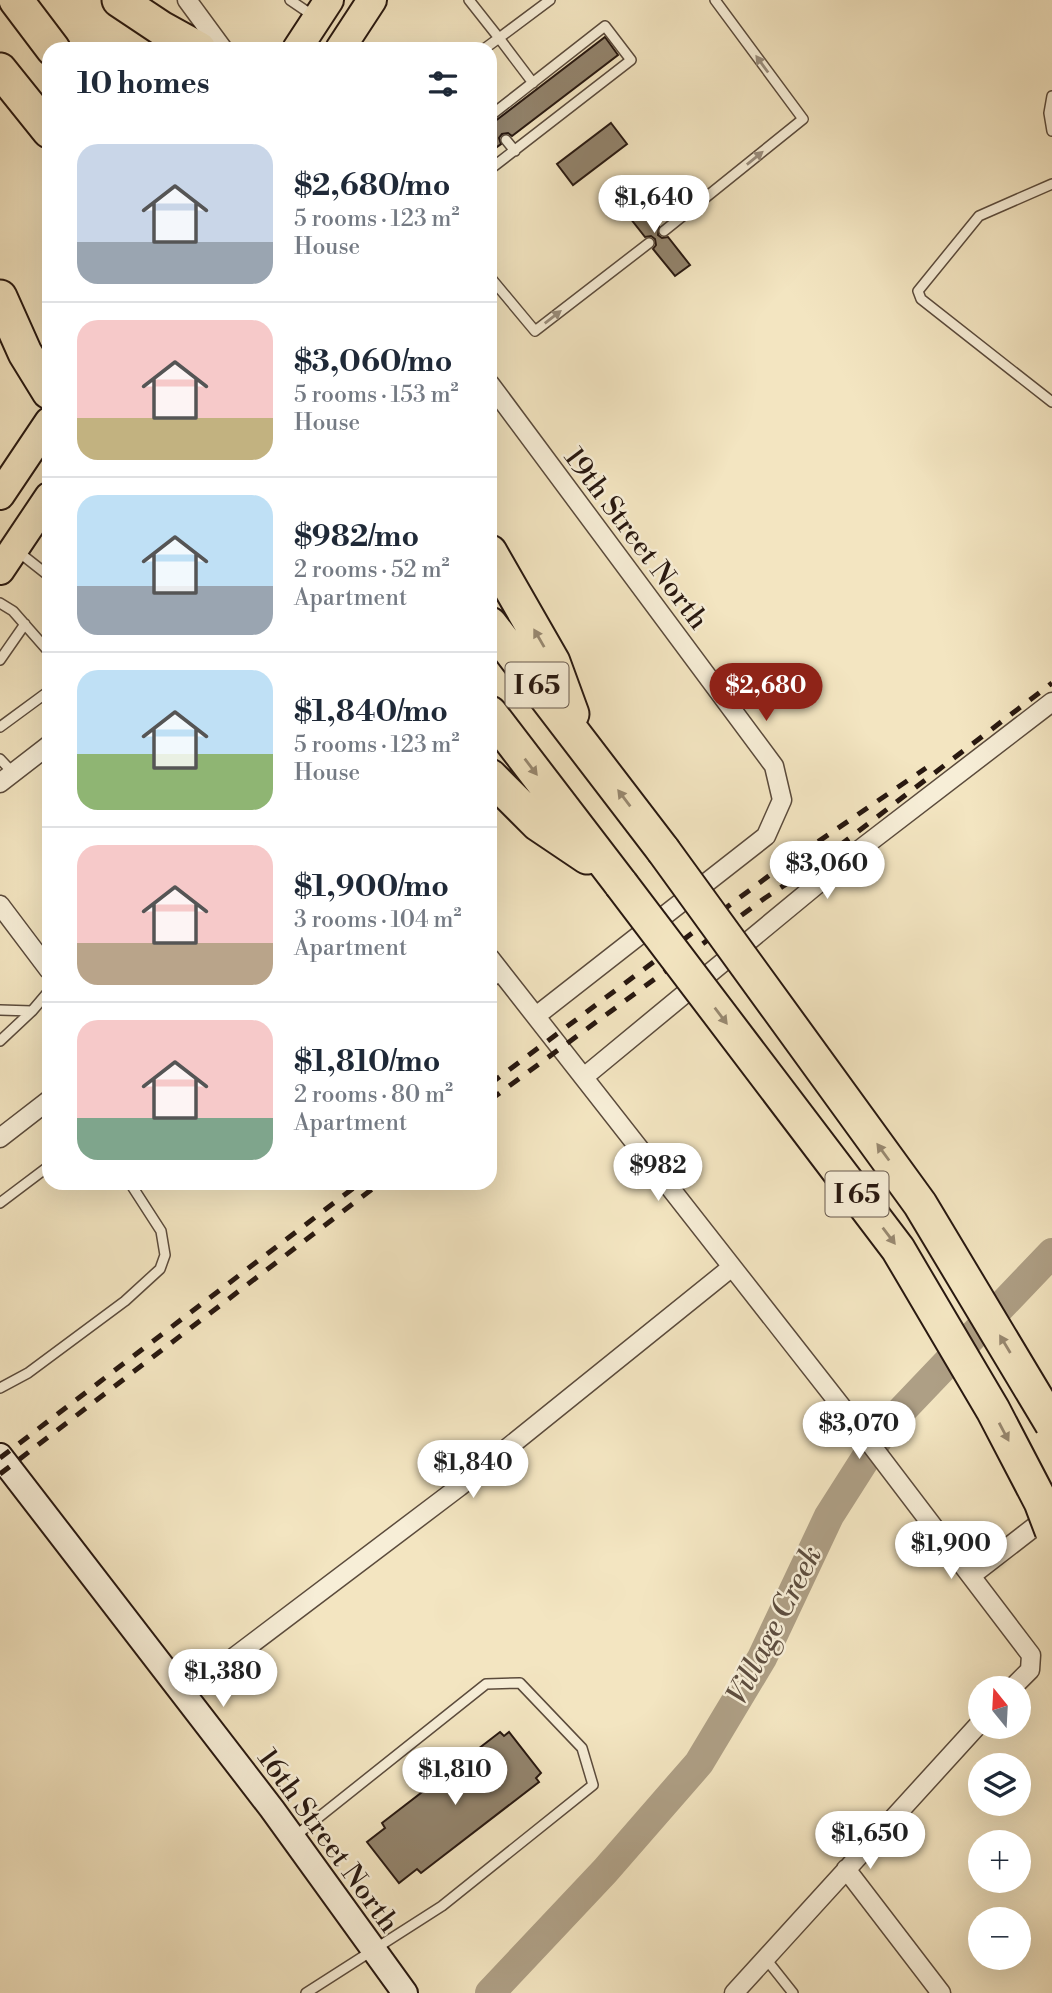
<!DOCTYPE html>
<html lang="en">
<head>
<meta charset="utf-8">
<style>
	:root { --surface:#fff; --page:#f6f6f7; --text:#1f2937; --muted:#747a83; --line:#e0e1e3; --accent:#8f2418 }
	body { margin:0; font-family:"Libre Bodoni",serif; background:var(--page); color:var(--text); height:100vh; display:flex; flex-direction:column; font-size:26px; white-space:nowrap }
	* { box-sizing:border-box; margin:0 }
	p { font-size:23px; color:var(--muted) }
	.icon { flex:none; width:38px; height:38px; fill:none; stroke:currentColor; stroke-width:2; stroke-linecap:round; stroke-linejoin:round }
	.map { position:relative; flex:1; overflow:hidden }
	.side { position:absolute; left:42px; top:42px; width:455px; height:1148px; display:flex; flex-direction:column; background:var(--surface); border-radius:21px; box-shadow:0 7px 28px #0002 }
	.side>* { flex:none }
	.needle { width:46px; rotate:342deg }
	.fabs { position:absolute; left:968px; top:1676px; display:grid; gap:14px }
	.fabs a { display:grid; place-items:center; width:63px; height:63px; border-radius:50%; background:var(--surface); box-shadow:0 7px 28px #0002; font-size:35px }
	.price { position:absolute; translate:-50% -60px; padding:0 16px; border-radius:24px; background:#fff; color:#222; font-size:23px; line-height:46px; filter:drop-shadow(0 2px 4px #0008) }
	.price::after { content:''; position:absolute; left:50%; top:42px; width:21px; height:16px; margin-left:-10px; background:inherit; clip-path:polygon(0 0,100% 0,50% 100%) }
	.price.selected { background:var(--accent); color:#fff }
	ul { padding:0; list-style:none }
	li { display:flex; align-items:center; gap:21px; height:175px; padding:0 35px }
	li+li { border-top:2px solid var(--line) }
	li span { display:grid; place-items:center; flex:none; width:196px; height:140px; border-radius:21px; color:#555 }
	li>.icon { margin-inline-start:auto }
	span .icon { width:84px; height:84px; fill:#fffc; stroke-width:1 }
	li b { font-size:30px }
	h2 { display:flex; justify-content:space-between; align-items:center; height:84px; padding:0 35px; font-size:30px }
	.map>svg:first-child { display:block }
	.lines { fill:none; stroke-linecap:round; stroke-linejoin:round }
	.river { stroke:#ae9f85; stroke-width:30 }
	.building { fill:#92836c; stroke:#281810; stroke-width:2 }
	.lane-casing { stroke:#5b4b3c; stroke-width:12 }
	.street-casing { stroke:#5b4b3c; stroke-width:21 }
	.secondary-casing { stroke:#281810; stroke-width:28 }
	.primary-casing { stroke:#281810; stroke-width:32 }
	.highway-casing { stroke:#281810; stroke-width:37 }
	.lane { stroke:#f7eed7; stroke-width:9 }
	.street { stroke:#f7eed7; stroke-width:18 }
	.secondary { stroke:#f7eed7; stroke-width:24 }
	.primary { stroke:#f3e5c1; stroke-width:28 }
	.highway { stroke:#f3e5c1; stroke-width:33 }
	.rail { stroke:#281810; stroke-width:5; stroke-dasharray:12 12; stroke-linecap:butt }
	.highway-bridge-casing { stroke:#281810; stroke-width:37; stroke-linecap:butt }
	.highway-bridge { stroke:#f3e5c1; stroke-width:33 }
	.oneway { fill:#9a8e7d }
	.oneway2 { fill:#988971 }
	.labels { text-anchor:middle; stroke-width:5; stroke-linejoin:round; paint-order:stroke }
	.shield { fill:#f7eed7; stroke:#66584c; stroke-width:2 }
	.shield-label { font-size:26px; font-weight:bold; fill:#281810 }
	.street-label { font-size:28px; fill:#281810; stroke:#f7eed7 }
	.water-label { font-size:30px; font-style:italic; fill:#5e4e3f; stroke:#f7eed7 }
</style>
</head>
<body>
<div class="map">
<svg width="1052" height="1993" viewBox="0 0 1052 1993">
	<rect width="100%" height="100%" fill="#f3e5c1"/>
	<filter id="stains"><feTurbulence type="fractalNoise" baseFrequency=".00286" numOctaves="4"/><feColorMatrix values="0 0 0 0 .2 0 0 0 0 .09 0 0 0 0 .02 0 0 0 .5 -.17"/></filter>
	<radialGradient id="worn" r=".72"><stop offset=".6" stop-color="#630" stop-opacity="0"/><stop offset="1" stop-color="#630" stop-opacity=".3"/></radialGradient>
	<g class="lines">
		<path class="river" d="M 490,1993 L 605,1871 L 699,1763 L 762,1658 L 829,1516 L 885,1428 L 1052,1253"/>
	</g>
	<path class="building" d="M 605,37 L 618,55 L 512,136 L 508,133 L 502,134 L 499,138 L 501,144 L 490,152 L 490,125 Z
		M 611,123 L 627,144 L 573,185 L 557,164 Z
		M 634,193 L 659,226 L 658,235 L 662,238 L 668,237 L 690,265 L 675,276 L 653,249 L 656,245 L 655,239 L 651,236 L 645,237 L 619,204 Z
		M 500,1732 L 504,1736 L 509,1732 L 541,1773 L 536,1778 L 539,1782 L 421,1873 L 417,1869 L 399,1883 L 367,1842 L 385,1828 L 382,1823 Z"/>
	<g class="lines">
		<g class="lane-casing">
			<path id="lane" d="M 290,0 L 315,17
				M 469,0 L 499,38 L 550,0
				M 484,49 L 499,38 L 533,83
				M 1052,96 L 1049,113 L 1052,131
				M 490,116 L 605,26 L 631,60 L 493,167 L 490,163
				M 506,140 L 515,151
				M 1052,184 L 979,216 L 918,291 L 921,299 L 1052,402
				M 664,231 L 803,119 L 715,0
				M 490,277 L 535,331 L 649,243
				M 16,550 L 49,576
				M 0,603 L 13,611 L 49,652
				M 0,660 L 25,624
				M 0,727 L 49,691
				M 0,759 L 13,773
				M 490,983 L 503,974
				M 0,1010 L 32,1011
				M 0,1041 L 32,1011 L 49,991
				M 0,1203 L 49,1166
				M 0,1388 L 28,1373 L 125,1301 L 160,1269 L 165,1255 L 161,1231 L 130,1183
				M 294,1837 L 486,1684 L 520,1683 L 582,1748 L 593,1785 L 442,1906 L 306,1993
				M 766,1959 L 793,1993"/>
		</g>
		<g class="street-casing">
			<path id="street" d="M 187,0 L 223,49
				M 490,384 L 774,766 L 782,800 L 766,836 L 536,1016
				M 0,783 L 49,745
				M 0,905 L 49,970
				M 490,958 L 856,1425 L 1031,1655 L 1030,1670 L 1011,1689
				M 584,1077 L 854,854 L 1052,702
				M 0,1138 L 49,1100
				M 971,1576 L 1051,1514
				M 184,1695 L 459,1487 L 732,1267
				M 846,1869 L 941,1993
				M 734,1993 L 980,1723"/>
		</g>
		<g class="secondary-casing">
			<path id="secondary" d="M 0,1456 L 272,1809 L 405,1993"/>
		</g>
		<g class="primary-casing">
			<path id="primary" d="M 297,49 L 329,0
				M 340,49 L 372,0
				M 0,495 L 49,422
				M 0,570 L 49,497"/>
		</g>
		<g class="highway-casing">
			<path id="highway" d="M 16,0 L 53,49
				M 119,0 L 161,28 L 199,49
				M 0,70 L 49,131
				M 0,297 L 25,353 L 49,392
				M 490,552 L 553,662 L 572,714
				M 490,624 L 663,850
				M 490,713 L 621,884
				M 490,776 L 538,824 L 587,857"/>
		</g>
		<use href="#lane" class="lane"/>
		<use href="#street" class="street"/>
		<use href="#secondary" class="secondary"/>
		<use href="#primary" class="primary"/>
		<use href="#highway" class="highway"/>
		<path class="rail" d="M 490,1084 L 778,869 L 926,768
			M 490,1100 L 765,898 L 809,869 L 1052,683
			M 0,1458 L 360,1183
			M 0,1474 L 380,1183"/>
		<g class="highway-bridge-casing">
			<path id="highway-bridge" d="M 663,850 L 920,1204 L 1052,1424
				M 621,884 L 898,1249 L 993,1410 L 1041,1502 L 1052,1531"/>
		</g>
		<use href="#highway-bridge" class="highway-bridge"/>
	</g>
	<defs><path id="oneway-solid" d="M-6-.8H1V-3.2L6.5 0L1 3.2V.8H-6Z" transform="scale(1.75)"/></defs>
	<g class="oneway">
		<use href="#oneway-solid" transform="translate(762 64) rotate(-126)"/>
		<use href="#oneway-solid" transform="translate(755 158) rotate(-39)"/>
		<use href="#oneway-solid" transform="translate(553 317) rotate(-38)"/>
	</g>
	<g class="oneway2">
		<use href="#oneway-solid" transform="translate(539 638) rotate(-120)"/>
		<use href="#oneway-solid" transform="translate(531 767) rotate(53)"/>
		<use href="#oneway-solid" transform="translate(624 798) rotate(-127)"/>
		<use href="#oneway-solid" transform="translate(721 1016) rotate(53)"/>
		<use href="#oneway-solid" transform="translate(883 1152) rotate(-126)"/>
		<use href="#oneway-solid" transform="translate(889 1236) rotate(53)"/>
		<use href="#oneway-solid" transform="translate(1005 1344) rotate(-121)"/>
		<use href="#oneway-solid" transform="translate(1004 1432) rotate(62)"/>
	</g>
	<g class="labels">
		<g class="shield">
			<rect x="505.5" y="662.5" width="63" height="45" rx="5"/>
			<rect x="825.5" y="1171.5" width="63" height="45" rx="5"/>
		</g>
		<g class="shield-label">
			<text x="537" y="694">I 65</text>
			<text x="857" y="1203">I 65</text>
		</g>
		<g class="street-label">
			<text transform="translate(637 538) rotate(53)" y="10">19th Street North</text>
			<text transform="translate(329 1840) rotate(54)" y="10">16th Street North</text>
		</g>
		<g class="water-label">
			<text transform="translate(774 1625) rotate(-63)" y="10">Village Creek</text>
		</g>
	</g>
	<rect width="100%" height="100%" filter="url(#stains)"/>
	<rect width="100%" height="100%" fill="url(#worn)"/>
</svg>
<div class="fabs">
<a><svg class="needle" viewBox="-14 -14 28 28"><path d="M0-13l5 13h-10z" fill="#e53935"/><path d="M0 13l5-13h-10z" fill="#747a83"/></svg></a>
<a><svg class="icon" aria-label="layers" viewBox="0 0 24 24"><path d="M12 4l9 5-9 5-9-5zM3 14l9 5 9-5"/></svg></a>
<a>+</a>
<a>−</a>
</div>
<b class="price" style="left:654px;top:235px">$1,640</b>
<b class="price selected" style="left:766px;top:723px">$2,680</b>
<b class="price" style="left:827px;top:901px">$3,060</b>
<b class="price" style="left:658px;top:1203px">$982</b>
<b class="price" style="left:859px;top:1461px">$3,070</b>
<b class="price" style="left:473px;top:1500px">$1,840</b>
<b class="price" style="left:951px;top:1581px">$1,900</b>
<b class="price" style="left:223px;top:1709px">$1,380</b>
<b class="price" style="left:455px;top:1807px">$1,810</b>
<b class="price" style="left:870px;top:1871px">$1,650</b>
<section class="side">
<h2>10 homes<svg class="icon" aria-label="filters" viewBox="0 0 24 24"><path d="M4 7h16M4 17h16"/><circle cx="9" cy="7" r="2"/><circle cx="15" cy="17" r="2"/></svg></h2>
<ul>
<li><span style="background:linear-gradient(#c9d6e8 70%,#9aa5b1 0)"><svg class="icon" aria-label="home" viewBox="0 0 24 24"><path d="M3 11l9-7 9 7M6 9v11h12V9"/></svg></span><div><b>$2,680/mo</b><p>5 rooms · 123 m²</p><p>House</p></div></li>
<li><span style="background:linear-gradient(#f6c9c9 70%,#c2b280 0)"><svg class="icon" aria-label="home" viewBox="0 0 24 24"><path d="M3 11l9-7 9 7M6 9v11h12V9"/></svg></span><div><b>$3,060/mo</b><p>5 rooms · 153 m²</p><p>House</p></div></li>
<li><span style="background:linear-gradient(#bfe0f5 65%,#9aa5b1 0)"><svg class="icon" aria-label="home" viewBox="0 0 24 24"><path d="M3 11l9-7 9 7M6 9v11h12V9"/></svg></span><div><b>$982/mo</b><p>2 rooms · 52 m²</p><p>Apartment</p></div></li>
<li><span style="background:linear-gradient(#bfe0f5 60%,#8fb573 0)"><svg class="icon" aria-label="home" viewBox="0 0 24 24"><path d="M3 11l9-7 9 7M6 9v11h12V9"/></svg></span><div><b>$1,840/mo</b><p>5 rooms · 123 m²</p><p>House</p></div></li>
<li><span style="background:linear-gradient(#f6c9c9 70%,#b9a48a 0)"><svg class="icon" aria-label="home" viewBox="0 0 24 24"><path d="M3 11l9-7 9 7M6 9v11h12V9"/></svg></span><div><b>$1,900/mo</b><p>3 rooms · 104 m²</p><p>Apartment</p></div></li>
<li><span style="background:linear-gradient(#f6c9c9 70%,#7fa58c 0)"><svg class="icon" aria-label="home" viewBox="0 0 24 24"><path d="M3 11l9-7 9 7M6 9v11h12V9"/></svg></span><div><b>$1,810/mo</b><p>2 rooms · 80 m²</p><p>Apartment</p></div></li>
</ul>
</section>
</div>
</body>
</html>
